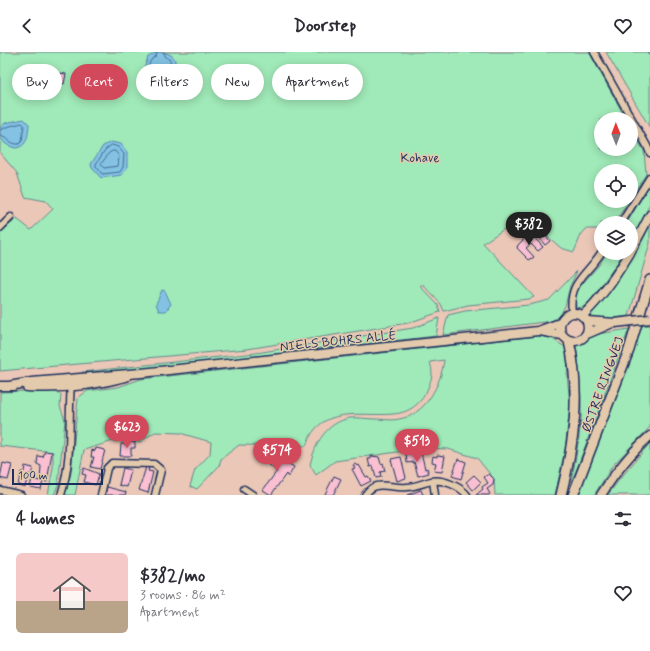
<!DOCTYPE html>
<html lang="en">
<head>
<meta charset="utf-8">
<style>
	:root { --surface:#fff; --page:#f7f7f7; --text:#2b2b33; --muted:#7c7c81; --line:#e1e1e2; --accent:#d1495b }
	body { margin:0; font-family:Mynerve,sans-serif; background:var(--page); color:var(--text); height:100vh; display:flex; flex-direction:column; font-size:15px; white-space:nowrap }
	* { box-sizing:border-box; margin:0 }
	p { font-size:13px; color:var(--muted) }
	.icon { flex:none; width:22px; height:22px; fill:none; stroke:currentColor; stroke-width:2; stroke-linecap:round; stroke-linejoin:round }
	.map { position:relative; height:443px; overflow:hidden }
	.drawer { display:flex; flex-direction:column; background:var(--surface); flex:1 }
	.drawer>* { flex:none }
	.top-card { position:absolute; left:12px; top:12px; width:400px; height:36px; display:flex; gap:8px }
	.needle { width:26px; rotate:359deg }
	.tools { position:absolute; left:594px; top:60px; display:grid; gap:8px }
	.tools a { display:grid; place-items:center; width:44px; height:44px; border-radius:50%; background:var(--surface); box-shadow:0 2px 10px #0003; font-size:20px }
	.scale { position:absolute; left:12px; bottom:10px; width:91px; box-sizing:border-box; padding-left:4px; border:2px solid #1b2f5e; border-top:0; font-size:11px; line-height:14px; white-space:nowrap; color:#1b2f5e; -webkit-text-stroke:3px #e4caac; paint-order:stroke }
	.price { position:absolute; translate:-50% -34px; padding:0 9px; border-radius:14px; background:var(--accent); color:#fff; font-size:13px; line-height:26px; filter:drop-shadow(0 1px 2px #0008) }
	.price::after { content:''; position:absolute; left:50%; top:24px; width:12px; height:9px; margin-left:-6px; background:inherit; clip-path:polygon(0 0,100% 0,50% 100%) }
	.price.selected { background:#222; color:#fff }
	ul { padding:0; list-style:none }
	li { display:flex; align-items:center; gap:12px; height:100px; padding:0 16px }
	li+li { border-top:1px solid var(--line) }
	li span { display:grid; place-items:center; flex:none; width:112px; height:80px; border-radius:6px; color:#555 }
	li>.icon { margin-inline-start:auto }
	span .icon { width:48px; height:48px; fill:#fffc; stroke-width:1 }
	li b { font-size:17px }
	h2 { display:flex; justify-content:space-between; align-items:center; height:48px; padding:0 16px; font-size:17px }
	.chip { padding:0 14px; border-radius:18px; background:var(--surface); box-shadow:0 2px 10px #0003; font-size:14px; line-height:36px }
	.chip.selected { background:var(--accent); color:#fff }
	header { display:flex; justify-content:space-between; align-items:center; height:52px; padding:0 16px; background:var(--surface); font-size:18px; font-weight:700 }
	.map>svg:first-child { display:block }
	.green { fill:#a0e9b8; stroke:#5e8c8b }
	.water { fill:#83c2e3; stroke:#5987ae }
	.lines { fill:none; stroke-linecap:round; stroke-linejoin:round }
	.shore { stroke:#456a93; stroke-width:1 }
	.stream { stroke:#5987ae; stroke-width:2 }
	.building { fill:#fac0d2; stroke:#1b2f5e }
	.minor-casing { stroke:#1b2f5e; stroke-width:9 }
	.tertiary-casing { stroke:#1b2f5e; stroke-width:11 }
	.secondary-casing { stroke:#1b2f5e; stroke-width:12 }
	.minor { stroke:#e4caac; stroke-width:6 }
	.tertiary { stroke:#e4caac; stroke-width:8 }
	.secondary { stroke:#e4caac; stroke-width:9 }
	.tertiary-bridge-casing { stroke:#1b2f5e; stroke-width:11; stroke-linecap:butt }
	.tertiary-bridge { stroke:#e4caac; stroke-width:8 }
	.labels { text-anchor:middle; stroke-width:3; stroke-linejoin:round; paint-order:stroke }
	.park-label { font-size:13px; fill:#223862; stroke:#e4caac }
	.street-label { font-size:13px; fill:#1b2f5e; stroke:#e4caac }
</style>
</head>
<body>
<header><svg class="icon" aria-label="back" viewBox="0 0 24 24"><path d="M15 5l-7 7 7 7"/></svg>Doorstep<svg class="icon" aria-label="heart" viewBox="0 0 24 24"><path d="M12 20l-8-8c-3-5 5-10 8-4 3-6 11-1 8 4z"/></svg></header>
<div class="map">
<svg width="650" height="443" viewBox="0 0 650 443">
	<rect width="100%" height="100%" fill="#ebc7b7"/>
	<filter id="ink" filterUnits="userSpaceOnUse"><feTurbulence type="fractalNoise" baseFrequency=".025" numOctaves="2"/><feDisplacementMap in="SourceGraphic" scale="8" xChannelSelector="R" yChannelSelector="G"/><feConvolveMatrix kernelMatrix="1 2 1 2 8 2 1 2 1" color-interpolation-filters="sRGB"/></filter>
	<g filter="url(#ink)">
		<path class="green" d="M 0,0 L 589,0 L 626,67 L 601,67 L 601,97 L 631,97 L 631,76 L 644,99 L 646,122 L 631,145 L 631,119 L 601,119 L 601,149 L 629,149 L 614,171 L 601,171 L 601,177 L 586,177 L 581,183 L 574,200 L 561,196 L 524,164 L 483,191 L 534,245 L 529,247 L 468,253 L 444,259 L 441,252 L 422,232 L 420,234 L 438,253 L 440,260 L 408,271 L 247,297 L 0,319 L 0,180 L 17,167 L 31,178 L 53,157 L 46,149 L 25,145 L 17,121 L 0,101 Z
			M 606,0 L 650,0 L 650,76 Z
			M 650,131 L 650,151 L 637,181 L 631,190 L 631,171 L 627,171 Z
			M 650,172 L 650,191 L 629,264 L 595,268 L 589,263 C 614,236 635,205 650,172 Z
			M 607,201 L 624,201 L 590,250 L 583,255 L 576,256 L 575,240 L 599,213 Z
			M 577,219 L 570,234 L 565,254 L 561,262 L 552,269 L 443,283 L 448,263 L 465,259 L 529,253 L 549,248 Z
			M 439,266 L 436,284 L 82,324 L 82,320 L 256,301 L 413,276 Z
			M 650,273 L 650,375 L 613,413 L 594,443 L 578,443 L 641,274 Z
			M 629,277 L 570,435 C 575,412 579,390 581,367 C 582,342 579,317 576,292 L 598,282 Z
			M 539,284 L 551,286 L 565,295 L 568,313 L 567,322 L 570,354 L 565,397 L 555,443 L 495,443 L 494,427 L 477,406 L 448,397 L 425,396 L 335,409 L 316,423 L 310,413 C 315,391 326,371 350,366 C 358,365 367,367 375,367 C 382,367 392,369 399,367 C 426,363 441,332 444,308 L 430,310 C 431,313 432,318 432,322 C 432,326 430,330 429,333 C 424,349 411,361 393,362 C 360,365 320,352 306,394 L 239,393 L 221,407 L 219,414 L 197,437 L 190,434 L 195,418 L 210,402 L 211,390 L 180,381 L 155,380 L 140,390 L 113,389 L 84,398 L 75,443 L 64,443 L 71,422 L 78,346 L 87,339 L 118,335 L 141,327 Z
			M 29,339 L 55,340 L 61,343 L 60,354 L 65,368 L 58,433 L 54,443 L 48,443 L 53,416 L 53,400 L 1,394 L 0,395 L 0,340 Z
			M 650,391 L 650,443 L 608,443 L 619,428 Z"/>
		<path class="water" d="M 157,0 C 181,0 180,17 161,27 L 151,25 L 144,17 L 148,5 Z
			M 24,67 L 29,72 C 28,83 28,95 15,96 C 3,92 0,89 0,76 L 5,71 Z
			M 111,90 L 121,92 L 127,100 L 127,116 L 122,123 L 101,126 L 92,116 L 91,112 L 103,94 Z
			M 162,238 L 165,239 L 171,252 L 166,259 L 159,259 L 156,252 Z"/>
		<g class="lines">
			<path class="shore" d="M 157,0 L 156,4 L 151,8 L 148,15 L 153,21 L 160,23 C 167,20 172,16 170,8 L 165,4 L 164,0
				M 0,78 L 10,74 L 22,71 L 24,73 L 22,89 L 19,92 C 11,93 7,85 0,84
				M 112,93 L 118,95 L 124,102 L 123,115 L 120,120 L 102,122 L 96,114 L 96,112 L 105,98 Z
				M 113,99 L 115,99 L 119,104 L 118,114 L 104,116 L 101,112 L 109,101 Z"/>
			<path class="stream" d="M 649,0 L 650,3"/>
		</g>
		<path class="building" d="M 59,21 L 66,22 L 64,32 L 57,30 Z
			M 530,181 L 543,195 L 538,199 L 531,192 L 526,196 L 534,205 L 529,208 L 517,196 L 518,193 Z
			M 545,183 L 550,189 L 545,193 L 540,187 Z
			M 126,390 L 135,390 L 135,396 L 131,396 L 131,404 L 120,404 L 121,392 L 126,392 Z
			M 96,396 L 105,398 L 100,417 L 91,415 L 94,405 L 91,405 L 92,398 L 95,399 Z
			M 45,399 L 52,400 L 47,430 L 43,429 L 41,437 L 30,435 L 32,427 L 40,429 L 41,414 L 37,412 L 38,404 L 43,405 Z
			M 269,400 L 294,415 L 289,424 L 287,424 L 286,422 L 271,443 L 263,438 L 277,419 L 263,408 Z
			M 421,400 L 425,417 L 427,416 L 429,421 L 418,424 L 414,410 L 407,411 L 406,402 Z
			M 437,403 L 445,404 L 442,420 L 434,419 L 436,411 L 432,410 L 433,404 L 437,405 Z
			M 371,404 L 379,405 L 381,412 L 383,411 L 385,419 L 380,420 L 381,425 L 376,426 L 373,414 L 370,415 L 368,407 L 371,407 Z
			M 401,405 L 406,426 L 397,429 L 391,407 Z
			M 458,407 L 466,410 L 461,427 L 452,424 Z
			M 3,411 L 12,413 L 8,428 L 0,426 Z
			M 355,412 L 357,414 L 359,413 L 366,425 L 368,424 L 371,429 L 361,434 L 352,417 L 355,416 L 353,413 Z
			M 25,414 L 33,416 L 31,423 L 28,422 L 25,435 L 18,433 L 21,420 L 24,420 Z
			M 146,415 L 149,416 L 148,419 L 153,420 L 148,441 L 139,438 Z
			M 84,416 L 99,422 L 96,433 L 84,430 L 86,423 L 82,422 Z
			M 123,416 L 131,418 L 127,435 L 119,433 Z
			M 489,422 L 494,427 L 493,433 L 487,437 L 490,442 L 489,443 L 476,443 L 483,437 L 482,435 L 488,431 L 484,425 Z
			M 474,423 L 481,430 L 473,438 L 466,430 Z
			M 334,424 L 341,427 L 333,443 L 327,443 L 325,442 Z
			M 107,435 L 126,440 L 125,443 L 105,443 Z
			M 421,438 L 423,443 L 425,443 L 407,443 Z"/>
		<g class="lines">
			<g class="minor-casing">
				<path id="minor" d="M 594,0 L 647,94 L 650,101
					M 621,171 L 650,125
					M 0,176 L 11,165
					M 572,261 C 568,230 586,224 601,201
					M 433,429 L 435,443
					M 244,437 L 253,443
					M 0,438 L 21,443
					M 61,443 C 73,406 68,368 71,331
					M 101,443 L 107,416 L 112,411 L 154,412 L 161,418 L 155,443
					M 365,443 C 376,426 390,437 407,435 C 415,435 423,431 431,429 C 443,427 460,434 467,443"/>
			</g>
			<g class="tertiary-casing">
				<path id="tertiary" d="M 631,199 L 650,163
					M560 275a14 14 0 1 1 28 0a14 14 0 1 1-28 0Z
					M 582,264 C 602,246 616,223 630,201
					M 587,269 L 615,271
					M 540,279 L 562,283
					M 587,282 L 610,272
					M 0,334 L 13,334
					M 9,334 L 32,330 L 141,321 L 538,279 L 560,271
					M 27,335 C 61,337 93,334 126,325
					M 601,443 C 615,421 630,401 650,384"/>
			</g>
			<g class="secondary-casing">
				<path id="secondary" d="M 561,443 C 574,392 581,341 569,289
					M 573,443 L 629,298 L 650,228"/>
			</g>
			<use href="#minor" class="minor"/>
			<use href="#tertiary" class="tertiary"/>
			<use href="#secondary" class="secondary"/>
			<g class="tertiary-bridge-casing">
				<path id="tertiary-bridge" d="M 615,271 L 650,267"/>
			</g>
			<use href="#tertiary-bridge" class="tertiary-bridge"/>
		</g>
	</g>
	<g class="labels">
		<g class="park-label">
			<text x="420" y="110">Kohave</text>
		</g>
		<g class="street-label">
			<text transform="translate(338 288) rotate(-6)" y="5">NIELS BOHRS ALLÉ</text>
			<text transform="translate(602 332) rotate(-70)" y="5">ØSTRE RINGVEJ</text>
		</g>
	</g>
</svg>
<div class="tools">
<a><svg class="needle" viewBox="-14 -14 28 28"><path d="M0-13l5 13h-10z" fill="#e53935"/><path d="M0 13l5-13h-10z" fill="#7c7c81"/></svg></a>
<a><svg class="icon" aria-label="locate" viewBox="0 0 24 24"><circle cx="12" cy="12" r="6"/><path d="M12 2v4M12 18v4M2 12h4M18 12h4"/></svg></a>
<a><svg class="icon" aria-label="layers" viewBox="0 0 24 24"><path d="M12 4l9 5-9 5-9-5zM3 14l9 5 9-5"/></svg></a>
</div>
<div class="scale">100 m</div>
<b class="price selected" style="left:529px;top:194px">$382</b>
<b class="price" style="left:127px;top:397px">$623</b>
<b class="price" style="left:417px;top:411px">$513</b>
<b class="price" style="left:277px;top:420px">$574</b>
<div class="top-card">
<a class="chip">Buy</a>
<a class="chip selected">Rent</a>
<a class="chip">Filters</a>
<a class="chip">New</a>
<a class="chip">Apartment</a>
</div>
</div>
<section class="drawer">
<h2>4 homes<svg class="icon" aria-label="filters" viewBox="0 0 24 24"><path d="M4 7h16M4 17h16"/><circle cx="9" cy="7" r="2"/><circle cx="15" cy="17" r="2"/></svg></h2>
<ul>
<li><span style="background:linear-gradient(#f6c9c9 60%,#b9a48a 0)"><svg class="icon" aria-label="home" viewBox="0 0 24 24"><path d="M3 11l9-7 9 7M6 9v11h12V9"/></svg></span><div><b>$382/mo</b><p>3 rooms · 86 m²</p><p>Apartment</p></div><svg class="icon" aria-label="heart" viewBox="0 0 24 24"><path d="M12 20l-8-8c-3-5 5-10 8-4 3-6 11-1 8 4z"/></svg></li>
</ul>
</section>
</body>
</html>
